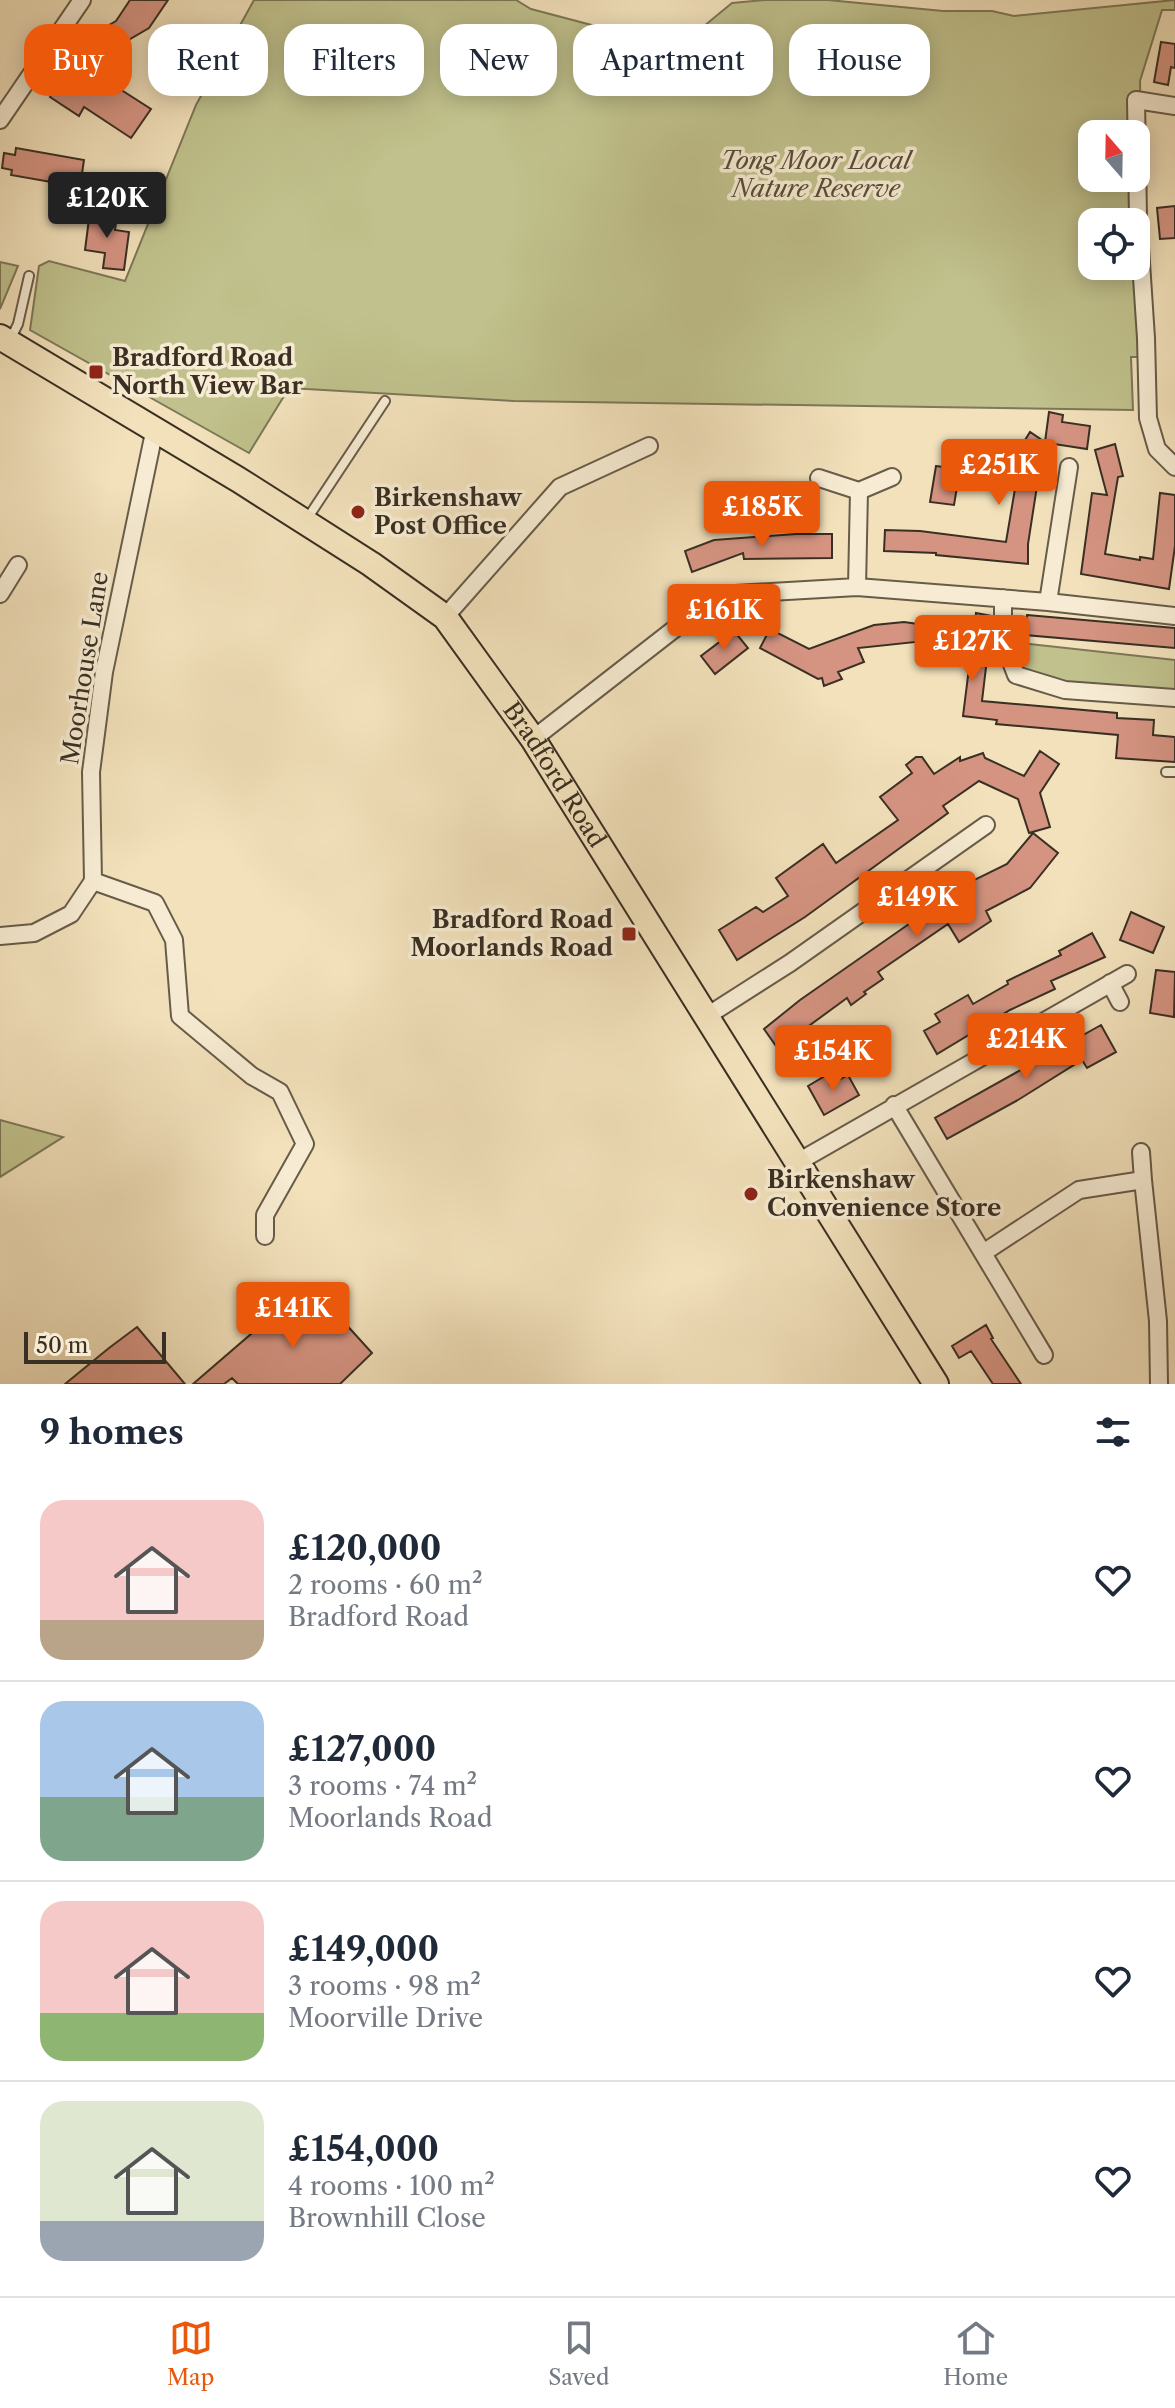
<!DOCTYPE html>
<html lang="en">
<head>
<meta charset="utf-8">
<style>
	:root { --surface:#fff; --page:#f2f2f3; --text:#1f2937; --muted:#747a83; --line:#e0e1e3; --accent:#ea580c }
	body { margin:0; font-family:"Libre Caslon Text",serif; background:var(--page); color:var(--text); height:100vh; display:flex; flex-direction:column; font-size:30px; white-space:nowrap }
	* { box-sizing:border-box; margin:0 }
	p { font-size:26px; color:var(--muted) }
	.icon { flex:none; width:44px; height:44px; fill:none; stroke:currentColor; stroke-width:2; stroke-linecap:round; stroke-linejoin:round }
	.map { position:relative; height:1384px; overflow:hidden }
	.sheet { display:flex; flex-direction:column; background:var(--surface); flex:1 }
	.sheet>* { flex:none }
	.banner { position:absolute; left:24px; top:24px; width:1128px; height:72px; display:flex; gap:16px }
	.needle { width:52px; rotate:340deg }
	.buttons { position:absolute; left:1078px; top:120px; display:grid; gap:16px }
	.buttons a { display:grid; place-items:center; width:72px; height:72px; border-radius:16px; background:var(--surface); box-shadow:0 4px 20px #0003; font-size:40px }
	.scale { position:absolute; left:24px; bottom:20px; width:142px; box-sizing:border-box; padding-left:8px; border:4px solid #392f23; border-top:0; font-size:22px; line-height:28px; white-space:nowrap; color:#392f23; -webkit-text-stroke:6px #f7ecd3; paint-order:stroke }
	.price { position:absolute; translate:-50% -68px; padding:0 18px; border-radius:8px; background:var(--accent); color:#fff; font-size:26px; line-height:52px; filter:drop-shadow(0 2px 4px #0008) }
	.price::after { content:''; position:absolute; left:50%; top:48px; width:24px; height:18px; margin-left:-12px; background:inherit; clip-path:polygon(0 0,100% 0,50% 100%) }
	.price.current { background:#222; color:#fff }
	ul { padding:0; list-style:none }
	li { display:flex; align-items:center; gap:24px; height:200px; padding:0 40px }
	li+li { border-top:2px solid var(--line) }
	li span { display:grid; place-items:center; flex:none; width:224px; height:160px; border-radius:24px; color:#555 }
	li>.icon { margin-inline-start:auto }
	span .icon { width:96px; height:96px; fill:#fffc; stroke-width:1 }
	li b { font-size:34px }
	h2 { display:flex; justify-content:space-between; align-items:center; height:96px; padding:0 40px; font-size:34px }
	.pill { padding:0 28px; border-radius:24px; background:var(--surface); box-shadow:0 4px 20px #0003; font-size:28px; line-height:72px }
	.pill.current { background:var(--accent); color:#fff }
	.tab-bar { display:flex; justify-content:space-around; align-items:center; height:112px; border-top:2px solid var(--line); background:var(--surface); font-size:22px; color:var(--muted) }
	.tab-bar a { display:grid; justify-items:center; gap:4px }
	.tab-bar .current { color:var(--accent) }
	.map>svg:first-child { display:block }
	.green { fill:#c0c18c; stroke:#7c7858; stroke-width:2; fill-rule:evenodd }
	.building { fill:#d59482; stroke:#392f23; stroke-width:2 }
	.lines { fill:none; stroke-linecap:round; stroke-linejoin:round }
	.lane-casing { stroke:#675c49; stroke-width:12 }
	.street-casing { stroke:#675c49; stroke-width:20 }
	.primary-casing { stroke:#392f23; stroke-width:28 }
	.lane { stroke:#f7ecd3; stroke-width:8 }
	.street { stroke:#f7ecd3; stroke-width:16 }
	.primary { stroke:#f2e1bb; stroke-width:24 }
	.poi-dot { fill:#8f2418; stroke:#f7ecd3; stroke-width:3 }
	.labels { text-anchor:middle; stroke-width:7; stroke-linejoin:round; paint-order:stroke }
	.park-label { font-size:24px; font-style:italic; fill:#544c38; stroke:#f7ecd3 }
	.poi-label { font-size:24px; font-weight:bold; fill:#392f23; stroke:#f7ecd3; text-anchor:start }
	.street-label { font-size:24px; fill:#392f23; stroke:#f7ecd3 }
</style>
</head>
<body>
<div class="map">
<svg width="1175" height="1384" viewBox="0 0 1175 1384">
	<rect width="100%" height="100%" fill="#f2e1bb"/>
	<filter id="stains"><feTurbulence type="fractalNoise" baseFrequency=".0025" numOctaves="4"/><feColorMatrix values="0 0 0 0 .2 0 0 0 0 .09 0 0 0 0 .02 0 0 0 .5 -.17"/></filter>
	<radialGradient id="worn" r=".72"><stop offset=".6" stop-color="#630" stop-opacity="0"/><stop offset="1" stop-color="#630" stop-opacity=".3"/></radialGradient>
	<path class="green" d="M 254,0 L 516,0 L 531,9 L 637,37 L 656,51 L 668,50 L 692,36 L 732,3 L 765,0 L 828,0 L 943,11 L 992,11 L 1014,16 L 1175,0 L 1175,10 L 1162,10 L 1140,81 L 1142,179 L 1154,357 L 1131,357 L 1133,410 L 514,401 L 289,388 L 249,453 L 30,330 L 39,266 L 49,261 L 125,281 L 196,105 ZM 1092,134 L 1136,134 L 1136,178 L 1092,178 ZM 1092,222 L 1136,222 L 1136,266 L 1092,266 Z
		M 0,262 L 18,266 L 0,309 Z
		M 1003,641 L 1175,660 L 1175,698 L 1016,675 Z
		M 0,1120 L 63,1137 L 0,1177 Z"/>
	<path class="building" d="M 130,0 L 168,0 L 149,28 L 84,66 L 151,109 L 131,138 L 84,107 L 79,116 L 50,97 L 85,44 L 83,40 L 116,21 Z
		M 1161,42 L 1175,44 L 1175,68 L 1171,67 L 1168,85 L 1154,82 Z
		M 16,148 L 84,160 L 80,187 L 11,175 L 12,170 L 2,168 L 4,153 L 15,155 Z
		M 1175,206 L 1175,238 L 1160,239 L 1157,208 Z
		M 90,211 L 117,215 L 115,230 L 129,232 L 124,270 L 103,268 L 105,253 L 85,250 Z
		M 1049,412 L 1063,415 L 1062,422 L 1090,426 L 1087,449 L 1048,443 L 1023,484 L 1037,486 L 1028,544 L 1028,564 L 936,555 L 936,553 L 884,551 L 885,530 L 920,531 L 1006,542 L 1019,465 L 1012,461 L 1030,432 L 1045,442 Z
		M 1115,444 L 1123,476 L 1118,477 L 1105,554 L 1140,560 L 1140,557 L 1153,559 L 1160,493 L 1175,495 L 1175,546 L 1169,589 L 1081,574 L 1092,493 L 1107,495 L 1095,450 Z
		M 936,466 L 960,469 L 954,505 L 930,502 Z
		M 796,534 L 832,534 L 832,558 L 744,559 L 743,553 L 692,572 L 685,551 L 714,540 Z
		M 976,613 L 992,616 L 982,701 L 1117,713 L 1117,718 L 1154,720 L 1153,735 L 1175,737 L 1175,762 L 1116,758 L 1118,735 L 996,724 L 997,720 L 963,716 L 971,652 L 924,646 L 924,641 L 858,648 L 864,662 L 838,672 L 842,679 L 824,686 L 822,678 L 818,679 L 760,648 L 770,629 L 809,649 L 874,625 L 904,622 L 974,632 Z
		M 1027,615 L 1175,628 L 1175,648 L 1025,635 Z
		M 734,631 L 748,648 L 715,674 L 701,656 Z
		M 1040,751 L 1059,764 L 1040,793 L 1050,827 L 1029,833 L 1018,799 L 979,781 L 943,806 L 948,813 L 805,917 L 737,960 L 719,930 L 756,907 L 763,912 L 788,896 L 776,878 L 823,844 L 836,863 L 898,820 L 880,797 L 912,773 L 906,765 L 916,757 L 922,757 L 934,774 L 960,757 L 960,761 L 983,753 L 985,758 L 1024,776 Z
		M 1033,833 L 1058,853 L 1030,888 L 986,911 L 991,921 L 959,942 L 948,924 L 878,972 L 883,979 L 864,992 L 866,994 L 851,1005 L 847,998 L 806,1028 L 809,1033 L 781,1053 L 764,1029 L 800,1000 L 939,903 L 968,883 L 1007,864 Z
		M 1131,912 L 1164,927 L 1153,953 L 1120,940 Z
		M 1092,933 L 1105,957 L 1051,981 L 1055,989 L 1010,1010 L 937,1054 L 924,1031 L 940,1022 L 935,1014 L 968,995 L 973,1004 L 1008,984 L 1007,981 L 1061,955 L 1059,951 Z
		M 1156,970 L 1175,972 L 1174,1017 L 1150,1013 Z
		M 1101,1025 L 1116,1052 L 1087,1068 L 1082,1060 L 1018,1100 L 947,1139 L 935,1118 Z
		M 848,1075 L 859,1095 L 824,1115 L 808,1086 L 825,1076 L 830,1085 Z
		M 295,1296 L 312,1311 L 324,1300 L 372,1353 L 340,1384 L 238,1384 L 232,1378 L 224,1384 L 193,1384 Z
		M 986,1325 L 993,1338 L 991,1339 L 1021,1384 L 993,1384 L 971,1351 L 959,1358 L 952,1346 Z
		M 137,1327 L 185,1384 L 65,1384 L 109,1348 Z"/>
	<g class="lines">
		<g class="lane-casing">
			<path id="lane" d="M 11,338 L 18,324 L 29,276
				M 307,519 L 385,401
				M 1166,772 L 1175,772"/>
		</g>
		<g class="street-casing">
			<path id="street" d="M 1175,106 L 1136,100 L 1138,217 L 1146,338 L 1148,418 L 1157,449 L 1175,467
				M 0,120 L 82,0
				M 155,428 L 104,672 L 91,772 L 93,881 L 155,903 L 174,940 L 180,1016 L 252,1076 L 280,1092 L 305,1144 L 265,1215 L 265,1236
				M 819,478 L 859,491 L 857,587
				M 859,491 L 892,477
				M 0,594 L 18,565
				M 1003,598 L 1003,641 L 1016,675 L 1065,690 L 1175,698
				M 1048,602 L 1069,467
				M 445,617 L 560,487 L 649,446
				M 533,739 L 718,595 L 857,587 L 1048,602 L 1175,616
				M 0,936 L 34,933 L 71,914 L 93,881
				M 1110,983 L 1120,1002
				M 707,1016 L 790,963 L 986,825
				M 894,1105 L 1044,1355
				M 1141,1152 L 1143,1180
				M 798,1162 L 1127,974
				M 983,1253 L 1079,1190 L 1143,1180 L 1158,1321 L 1159,1384"/>
		</g>
		<g class="primary-casing">
			<g id="primary">
				<path id="s1" d="M 0,337 L 239,480 L 371,564 L 445,617 L 533,739 L 936,1384"/>
			</g>
		</g>
		<use href="#lane" class="lane"/>
		<use href="#street" class="street"/>
		<use href="#primary" class="primary"/>
	</g>
	<g class="poi-dot">
		<rect x="88" y="364" width="16" height="16" rx="4"/>
		<circle cx="358" cy="512" r="8"/>
		<rect x="621" y="926" width="16" height="16" rx="4"/>
		<circle cx="751" cy="1194" r="8"/>
	</g>
	<g class="labels">
		<g class="park-label">
			<text x="816" y="169">Tong Moor Local<tspan x="816" dy="28">Nature Reserve</tspan></text>
		</g>
		<g class="poi-label">
			<text x="112" y="366">Bradford Road<tspan x="112" dy="28">North View Bar</tspan></text>
			<text x="374" y="506">Birkenshaw<tspan x="374" dy="28">Post Office</tspan></text>
			<text x="613" y="928" text-anchor="end">Bradford Road<tspan x="613" dy="28">Moorlands Road</tspan></text>
			<text x="767" y="1188">Birkenshaw<tspan x="767" dy="28">Convenience Store</tspan></text>
		</g>
		<g class="street-label">
			<text transform="translate(85 668) rotate(-81)" y="8">Moorhouse Lane</text>
			<text dy="8" stroke="none"><textPath href="#s1" startOffset="718">Bradford Road</textPath></text>
		</g>
	</g>
	<rect width="100%" height="100%" filter="url(#stains)"/>
	<rect width="100%" height="100%" fill="url(#worn)"/>
</svg>
<div class="buttons">
<a><svg class="needle" viewBox="-14 -14 28 28"><path d="M0-13l5 13h-10z" fill="#e53935"/><path d="M0 13l5-13h-10z" fill="#747a83"/></svg></a>
<a><svg class="icon" aria-label="locate" viewBox="0 0 24 24"><circle cx="12" cy="12" r="6"/><path d="M12 2v4M12 18v4M2 12h4M18 12h4"/></svg></a>
</div>
<div class="scale">50 m</div>
<b class="price current" style="left:107px;top:240px">£120K</b>
<b class="price" style="left:999px;top:507px">£251K</b>
<b class="price" style="left:762px;top:549px">£185K</b>
<b class="price" style="left:724px;top:652px">£161K</b>
<b class="price" style="left:972px;top:683px">£127K</b>
<b class="price" style="left:917px;top:939px">£149K</b>
<b class="price" style="left:1026px;top:1081px">£214K</b>
<b class="price" style="left:833px;top:1093px">£154K</b>
<b class="price" style="left:293px;top:1350px">£141K</b>
<div class="banner">
<a class="pill current">Buy</a>
<a class="pill">Rent</a>
<a class="pill">Filters</a>
<a class="pill">New</a>
<a class="pill">Apartment</a>
<a class="pill">House</a>
</div>
</div>
<section class="sheet">
<h2>9 homes<svg class="icon" aria-label="filters" viewBox="0 0 24 24"><path d="M4 7h16M4 17h16"/><circle cx="9" cy="7" r="2"/><circle cx="15" cy="17" r="2"/></svg></h2>
<ul>
<li><span style="background:linear-gradient(#f6c9c9 75%,#b9a48a 0)"><svg class="icon" aria-label="home" viewBox="0 0 24 24"><path d="M3 11l9-7 9 7M6 9v11h12V9"/></svg></span><div><b>£120,000</b><p>2 rooms · 60 m²</p><p>Bradford Road</p></div><svg class="icon" aria-label="heart" viewBox="0 0 24 24"><path d="M12 20l-8-8c-3-5 5-10 8-4 3-6 11-1 8 4z"/></svg></li>
<li><span style="background:linear-gradient(#a9c7e8 60%,#7fa58c 0)"><svg class="icon" aria-label="home" viewBox="0 0 24 24"><path d="M3 11l9-7 9 7M6 9v11h12V9"/></svg></span><div><b>£127,000</b><p>3 rooms · 74 m²</p><p>Moorlands Road</p></div><svg class="icon" aria-label="heart" viewBox="0 0 24 24"><path d="M12 20l-8-8c-3-5 5-10 8-4 3-6 11-1 8 4z"/></svg></li>
<li><span style="background:linear-gradient(#f6c9c9 70%,#8fb573 0)"><svg class="icon" aria-label="home" viewBox="0 0 24 24"><path d="M3 11l9-7 9 7M6 9v11h12V9"/></svg></span><div><b>£149,000</b><p>3 rooms · 98 m²</p><p>Moorville Drive</p></div><svg class="icon" aria-label="heart" viewBox="0 0 24 24"><path d="M12 20l-8-8c-3-5 5-10 8-4 3-6 11-1 8 4z"/></svg></li>
<li><span style="background:linear-gradient(#dfe7d0 75%,#9aa5b1 0)"><svg class="icon" aria-label="home" viewBox="0 0 24 24"><path d="M3 11l9-7 9 7M6 9v11h12V9"/></svg></span><div><b>£154,000</b><p>4 rooms · 100 m²</p><p>Brownhill Close</p></div><svg class="icon" aria-label="heart" viewBox="0 0 24 24"><path d="M12 20l-8-8c-3-5 5-10 8-4 3-6 11-1 8 4z"/></svg></li>
</ul>
</section>
<nav class="tab-bar">
<a class="current"><svg class="icon" aria-label="map" viewBox="0 0 24 24"><path d="M3 6l6-2 6 2 6-2v14l-6 2-6-2-6 2zM9 4v14M15 6v14"/></svg>Map</a>
<a><svg class="icon" aria-label="saved" viewBox="0 0 24 24"><path d="M7 4h10v16l-5-4-5 4z"/></svg>Saved</a>
<a><svg class="icon" aria-label="home" viewBox="0 0 24 24"><path d="M3 11l9-7 9 7M6 9v11h12V9"/></svg>Home</a>
</nav>
</body>
</html>
